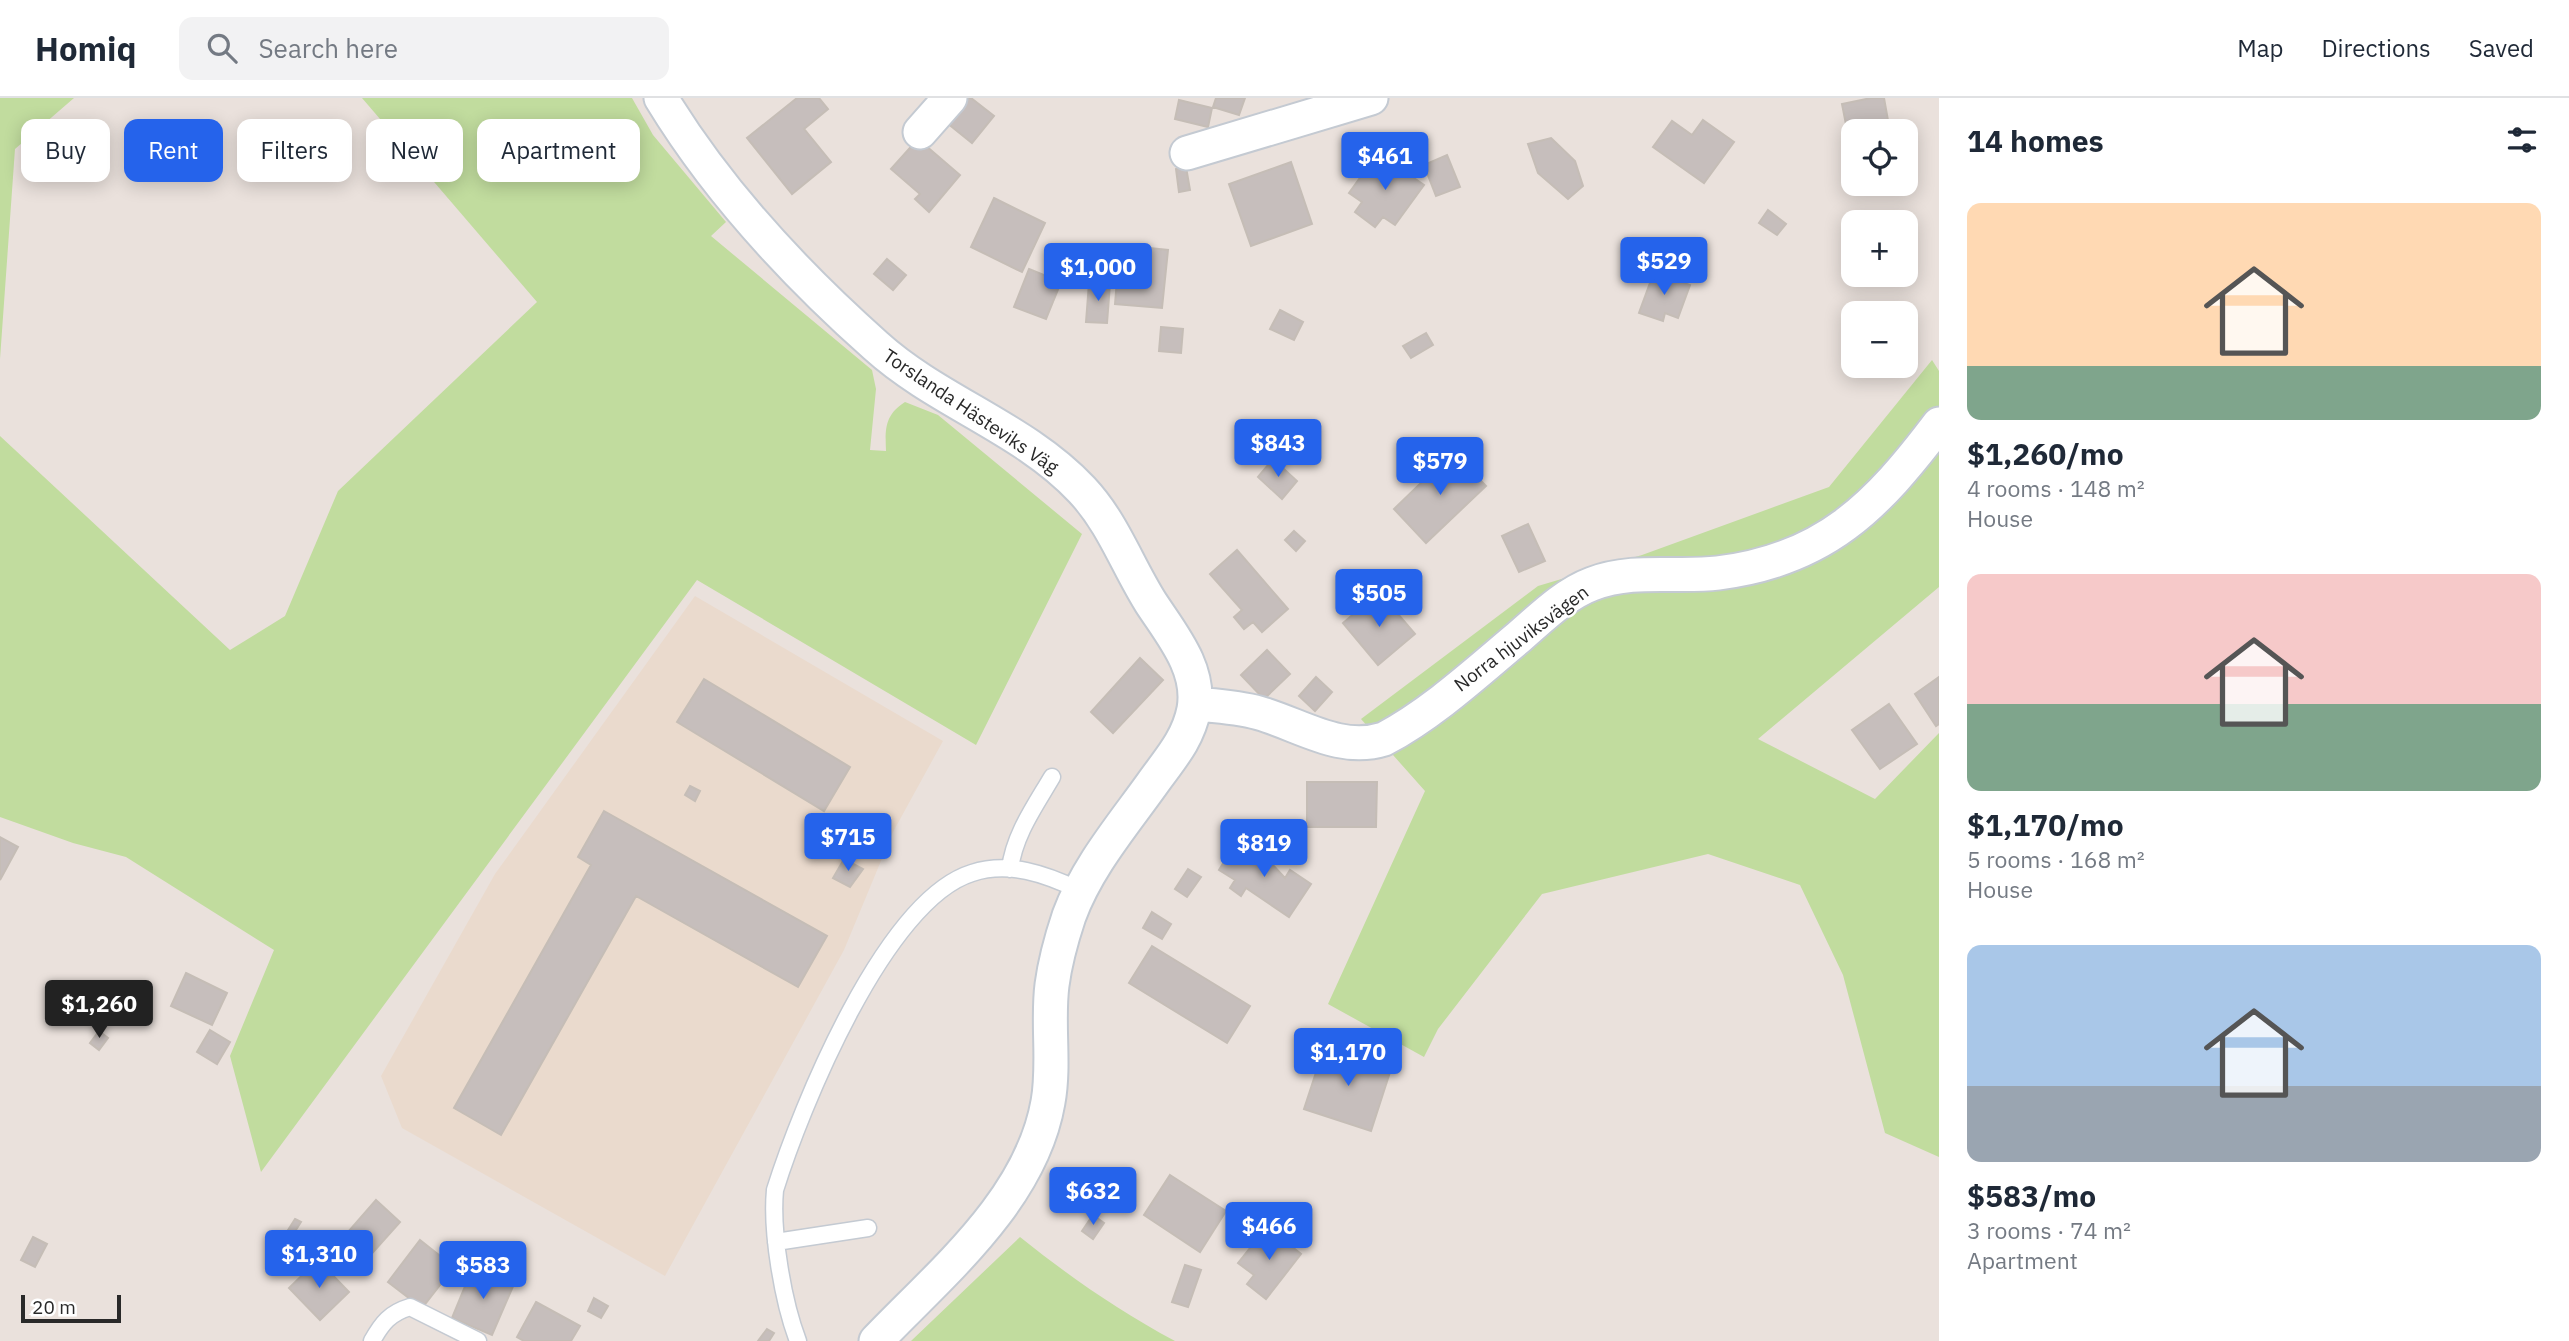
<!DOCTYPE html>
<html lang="en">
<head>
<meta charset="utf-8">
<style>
	:root { --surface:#fff; --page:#f2f2f3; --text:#1f2937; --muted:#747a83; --line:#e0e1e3; --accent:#2563eb }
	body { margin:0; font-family:"IBM Plex Sans",sans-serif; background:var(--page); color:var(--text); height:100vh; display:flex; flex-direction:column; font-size:26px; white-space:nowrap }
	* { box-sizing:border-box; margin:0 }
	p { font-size:23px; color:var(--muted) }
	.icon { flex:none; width:38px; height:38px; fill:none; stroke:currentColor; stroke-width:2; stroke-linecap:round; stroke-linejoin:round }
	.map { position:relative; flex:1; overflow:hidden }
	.panel { display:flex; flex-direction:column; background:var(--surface); width:630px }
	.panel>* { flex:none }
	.hud { position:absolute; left:21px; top:21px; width:665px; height:63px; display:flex; gap:14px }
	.fabs { position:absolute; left:1841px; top:21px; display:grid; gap:14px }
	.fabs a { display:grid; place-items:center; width:77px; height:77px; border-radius:14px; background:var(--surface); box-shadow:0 4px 18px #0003; font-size:35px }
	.scale { position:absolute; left:21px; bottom:18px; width:100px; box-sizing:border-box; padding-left:7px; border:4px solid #292929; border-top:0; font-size:19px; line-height:24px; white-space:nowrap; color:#292929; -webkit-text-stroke:5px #fff; paint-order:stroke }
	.price { position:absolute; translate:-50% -60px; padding:0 16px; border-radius:7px; background:var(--accent); color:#fff; font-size:23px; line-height:46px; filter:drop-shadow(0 2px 4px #0008) }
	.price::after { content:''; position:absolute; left:50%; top:42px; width:21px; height:16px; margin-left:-10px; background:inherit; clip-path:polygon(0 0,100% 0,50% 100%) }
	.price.active { background:#222; color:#fff }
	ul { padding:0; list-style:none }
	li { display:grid; align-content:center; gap:14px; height:371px; padding:0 28px }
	li span { display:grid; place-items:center; height:217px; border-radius:14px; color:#555 }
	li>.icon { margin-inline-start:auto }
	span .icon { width:126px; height:126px; fill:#fffc; stroke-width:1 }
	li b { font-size:30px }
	h2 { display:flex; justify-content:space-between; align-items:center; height:84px; padding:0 28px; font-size:30px }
	.tag { padding:0 24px; border-radius:14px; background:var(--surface); box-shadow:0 4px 18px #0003; font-size:24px; line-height:63px }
	.tag.active { background:var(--accent); color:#fff }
	header { display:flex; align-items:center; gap:42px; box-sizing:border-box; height:98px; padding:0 35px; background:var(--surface); border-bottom:2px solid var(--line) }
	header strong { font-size:33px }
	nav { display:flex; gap:38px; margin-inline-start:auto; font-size:24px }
	.search { width:490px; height:63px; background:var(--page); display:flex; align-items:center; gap:18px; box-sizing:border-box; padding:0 24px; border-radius:14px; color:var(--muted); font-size:26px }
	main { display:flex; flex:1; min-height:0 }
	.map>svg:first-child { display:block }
	.education { fill:#eadacd }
	.green { fill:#c1dc9e }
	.building { fill:#c6bebc; stroke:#c5bdb6; stroke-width:2 }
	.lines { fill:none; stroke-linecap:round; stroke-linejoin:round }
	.service-casing { stroke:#c4cad2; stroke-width:19 }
	.minor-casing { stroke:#c4cad2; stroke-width:37 }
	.service { stroke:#fff; stroke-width:16 }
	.minor { stroke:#fff; stroke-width:33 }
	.labels { text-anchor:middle; stroke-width:5; stroke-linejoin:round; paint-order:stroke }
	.street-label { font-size:19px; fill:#292929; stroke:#fff }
</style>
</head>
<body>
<header>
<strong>Homiq</strong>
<div class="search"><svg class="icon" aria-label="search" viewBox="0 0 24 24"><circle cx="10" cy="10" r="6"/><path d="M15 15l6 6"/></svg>Search here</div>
<nav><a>Map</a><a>Directions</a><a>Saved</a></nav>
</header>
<main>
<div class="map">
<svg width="1939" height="1243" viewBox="0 0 1939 1243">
	<rect width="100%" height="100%" fill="#eae1dc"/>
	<path class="education" d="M 695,498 L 943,643 L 893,734 L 844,852 L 665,1178 L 402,1030 L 381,978 L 495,776 Z"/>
	<path class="green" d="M 0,0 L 74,0 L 15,51 L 0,261 Z
		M 362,0 L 632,0 L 653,37 L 726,124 L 711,138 L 872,272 L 876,291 L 870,352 L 886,353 C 885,330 885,317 905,304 L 938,317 L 1082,436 L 976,647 L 697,482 L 261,1074 L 230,958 L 274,852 L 126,759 L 73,745 L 0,719 L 0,338 L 230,552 L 285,518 L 338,393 L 537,204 Z
		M 1932,262 L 1939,273 L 1939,489 L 1758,641 L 1875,701 L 1939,635 L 1939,1059 L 1885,1035 L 1843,877 L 1800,787 L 1708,756 L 1542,796 L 1438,931 L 1424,959 L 1328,906 L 1425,693 L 1361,621 L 1538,488 L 1642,457 L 1829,389 Z
		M 1020,1139 C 1070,1179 1119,1213 1175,1243 L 911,1243 Z"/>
	<path class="building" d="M 797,0 L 819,0 L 828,11 L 804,31 L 831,64 L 792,96 L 747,40 Z
		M 966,0 L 971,0 L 994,18 L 972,45 L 946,24 Z
		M 1216,0 L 1245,0 L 1239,17 L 1213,9 Z
		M 1871,0 L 1884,0 L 1889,28 L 1877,31 L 1878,33 L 1853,33 L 1853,62 L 1842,6 Z
		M 1179,2 L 1212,10 L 1208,29 L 1175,21 Z
		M 1703,22 L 1734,44 L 1704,85 L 1653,49 L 1672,23 L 1692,37 Z
		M 1551,40 L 1575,63 L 1583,88 L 1568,101 L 1538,75 L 1528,46 Z
		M 918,41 L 960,77 L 929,114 L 915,101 L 920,96 L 891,71 Z
		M 1378,55 L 1424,87 L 1395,127 L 1383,119 L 1375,129 L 1355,114 L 1362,104 L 1349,95 Z
		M 1447,57 L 1460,89 L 1436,98 L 1424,67 Z
		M 1291,64 L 1312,126 L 1251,148 L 1229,86 Z
		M 1186,69 L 1190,92 L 1179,94 L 1176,71 Z
		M 994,100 L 1045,125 L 1022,174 L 971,149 Z
		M 1768,112 L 1786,126 L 1777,137 L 1759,125 Z
		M 1120,147 L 1168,152 L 1162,210 L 1115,206 Z
		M 887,161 L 906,177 L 893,192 L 874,176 Z
		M 1029,171 L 1061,184 L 1046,221 L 1014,209 Z
		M 1654,174 L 1690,187 L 1678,220 L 1665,215 L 1663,223 L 1639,215 Z
		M 1089,185 L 1110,186 L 1107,225 L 1086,224 Z
		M 1280,212 L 1303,224 L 1294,242 L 1270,231 Z
		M 1161,229 L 1183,231 L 1181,255 L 1159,253 Z
		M 1426,235 L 1433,247 L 1411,260 L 1403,248 Z
		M 1453,354 L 1486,388 L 1426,445 L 1394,411 Z
		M 1273,361 L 1297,383 L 1282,401 L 1258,379 Z
		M 1528,426 L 1545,463 L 1519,474 L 1502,438 Z
		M 1294,433 L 1305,443 L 1296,453 L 1285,442 Z
		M 1237,452 L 1288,511 L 1262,534 L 1253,524 L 1244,531 L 1234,519 L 1242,512 L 1210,476 Z
		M 1379,494 L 1415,536 L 1378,567 L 1343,525 Z
		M 1267,552 L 1290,576 L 1264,601 L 1241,577 Z
		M 1140,560 L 1163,582 L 1113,635 L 1091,614 Z
		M 1316,579 L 1332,594 L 1315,613 L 1299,598 Z
		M 1939,579 L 1939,626 L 1936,628 L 1915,596 Z
		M 704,581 L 850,669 L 824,713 L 677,624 Z
		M 1889,606 L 1917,646 L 1880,671 L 1852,632 Z
		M 1307,684 L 1377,684 L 1376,729 L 1307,729 Z
		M 690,688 L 700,693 L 695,703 L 685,697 Z
		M 604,713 L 827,838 L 798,889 L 636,798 L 501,1037 L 454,1010 L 591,767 L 578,759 Z
		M 0,739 L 18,749 L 0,782 Z
		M 1237,743 L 1269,763 L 1285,780 L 1290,772 L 1311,786 L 1289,819 L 1246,790 L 1241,798 L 1230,790 L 1235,782 L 1219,772 Z
		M 844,761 L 863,771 L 850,789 L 833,780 Z
		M 1188,771 L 1201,779 L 1187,799 L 1175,791 Z
		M 1152,814 L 1171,826 L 1162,841 L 1143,830 Z
		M 1152,848 L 1250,908 L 1227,945 L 1129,885 Z
		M 186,875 L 227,895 L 212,927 L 171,908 Z
		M 210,932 L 230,944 L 217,966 L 197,954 Z
		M 99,933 L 108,940 L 99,952 L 90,945 Z
		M 1325,947 L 1392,968 L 1371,1033 L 1304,1011 Z
		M 1170,1077 L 1226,1113 L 1200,1154 L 1144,1117 Z
		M 376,1102 L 400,1124 L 366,1162 L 342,1141 Z
		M 1093,1117 L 1104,1125 L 1093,1141 L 1082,1133 Z
		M 295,1121 L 301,1124 L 294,1135 L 288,1132 Z
		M 1267,1129 L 1301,1156 L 1266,1201 L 1247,1186 L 1254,1177 L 1238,1165 Z
		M 33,1139 L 47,1146 L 35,1169 L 21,1162 Z
		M 420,1142 L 454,1169 L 422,1210 L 388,1184 Z
		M 318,1162 L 349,1194 L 320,1222 L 289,1190 Z
		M 1185,1167 L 1201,1172 L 1188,1209 L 1172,1204 Z
		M 473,1169 L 514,1186 L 492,1237 L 452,1220 Z
		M 594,1200 L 608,1208 L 601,1220 L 588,1213 Z
		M 536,1204 L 580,1228 L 571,1243 L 524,1243 L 517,1239 Z
		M 767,1231 L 774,1235 L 769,1243 L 758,1243 Z"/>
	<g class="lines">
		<g class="service-casing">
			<path id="service" d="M 1010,771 C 1014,737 1035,708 1052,679
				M 776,1144 L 868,1130
				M 372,1243 C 382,1225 390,1215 410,1209 L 478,1243
				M 798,1243 C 783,1204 771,1134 775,1092 C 801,1009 885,802 972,775 C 1009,763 1045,776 1079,792"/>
		</g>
		<g class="minor-casing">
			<path id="minor" d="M 661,0 C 718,94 795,176 876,248 C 938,304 1024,330 1082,392 C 1113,425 1127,467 1151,505 C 1172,537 1201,571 1194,611 C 1188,642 1169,662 1152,686 C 1122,728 1087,769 1069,818 C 1062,839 1055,864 1052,887 C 1047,925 1055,966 1048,1004 C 1031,1102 941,1175 876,1243
				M 920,34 L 950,0
				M 1187,55 L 1371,0
				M 1195,606 C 1217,608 1238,609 1259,615 C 1301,627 1340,655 1384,641 C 1433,615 1477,574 1519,539 C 1541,520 1565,496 1592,486 C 1633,470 1677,480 1718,475 C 1825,462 1877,408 1939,326"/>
		</g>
		<use href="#service" class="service"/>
		<use href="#minor" class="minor"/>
	</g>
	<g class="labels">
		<g class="street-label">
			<text transform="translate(971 313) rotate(34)" y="7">Torslanda Hästeviks Väg</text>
			<text transform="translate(1521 540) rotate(-37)" y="7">Norra hjuviksvägen</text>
		</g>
	</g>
</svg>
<div class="fabs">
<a><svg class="icon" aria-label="locate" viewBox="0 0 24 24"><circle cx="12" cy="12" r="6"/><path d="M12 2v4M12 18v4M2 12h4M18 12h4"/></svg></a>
<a>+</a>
<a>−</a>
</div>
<div class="scale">20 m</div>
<b class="price" style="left:1385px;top:94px">$461</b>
<b class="price" style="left:1664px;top:199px">$529</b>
<b class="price" style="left:1098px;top:205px">$1,000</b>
<b class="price" style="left:1278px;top:381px">$843</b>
<b class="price" style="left:1440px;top:399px">$579</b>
<b class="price" style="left:1379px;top:531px">$505</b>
<b class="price" style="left:848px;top:775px">$715</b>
<b class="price" style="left:1264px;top:781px">$819</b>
<b class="price active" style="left:99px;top:942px">$1,260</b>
<b class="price" style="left:1348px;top:990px">$1,170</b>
<b class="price" style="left:1093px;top:1129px">$632</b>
<b class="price" style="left:1269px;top:1164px">$466</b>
<b class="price" style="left:319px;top:1192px">$1,310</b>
<b class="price" style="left:483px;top:1203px">$583</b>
<div class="hud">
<a class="tag">Buy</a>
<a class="tag active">Rent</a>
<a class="tag">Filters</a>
<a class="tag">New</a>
<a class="tag">Apartment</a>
</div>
</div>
<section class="panel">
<h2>14 homes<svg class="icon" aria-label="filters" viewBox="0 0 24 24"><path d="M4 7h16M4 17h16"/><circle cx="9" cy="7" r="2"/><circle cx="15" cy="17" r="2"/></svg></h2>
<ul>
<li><span style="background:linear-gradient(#ffd9b3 75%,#7fa58c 0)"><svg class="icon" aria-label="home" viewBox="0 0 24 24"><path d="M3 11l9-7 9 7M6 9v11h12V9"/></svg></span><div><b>$1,260/mo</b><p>4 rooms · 148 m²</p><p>House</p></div></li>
<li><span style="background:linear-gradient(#f6c9c9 60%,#7fa58c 0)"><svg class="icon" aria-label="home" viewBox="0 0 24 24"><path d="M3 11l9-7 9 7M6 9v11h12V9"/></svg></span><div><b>$1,170/mo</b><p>5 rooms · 168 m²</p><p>House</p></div></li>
<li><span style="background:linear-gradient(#a9c7e8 65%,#9aa5b1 0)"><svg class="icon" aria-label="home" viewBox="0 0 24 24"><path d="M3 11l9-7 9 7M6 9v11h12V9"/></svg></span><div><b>$583/mo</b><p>3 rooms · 74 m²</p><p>Apartment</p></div></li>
</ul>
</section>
</main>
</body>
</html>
